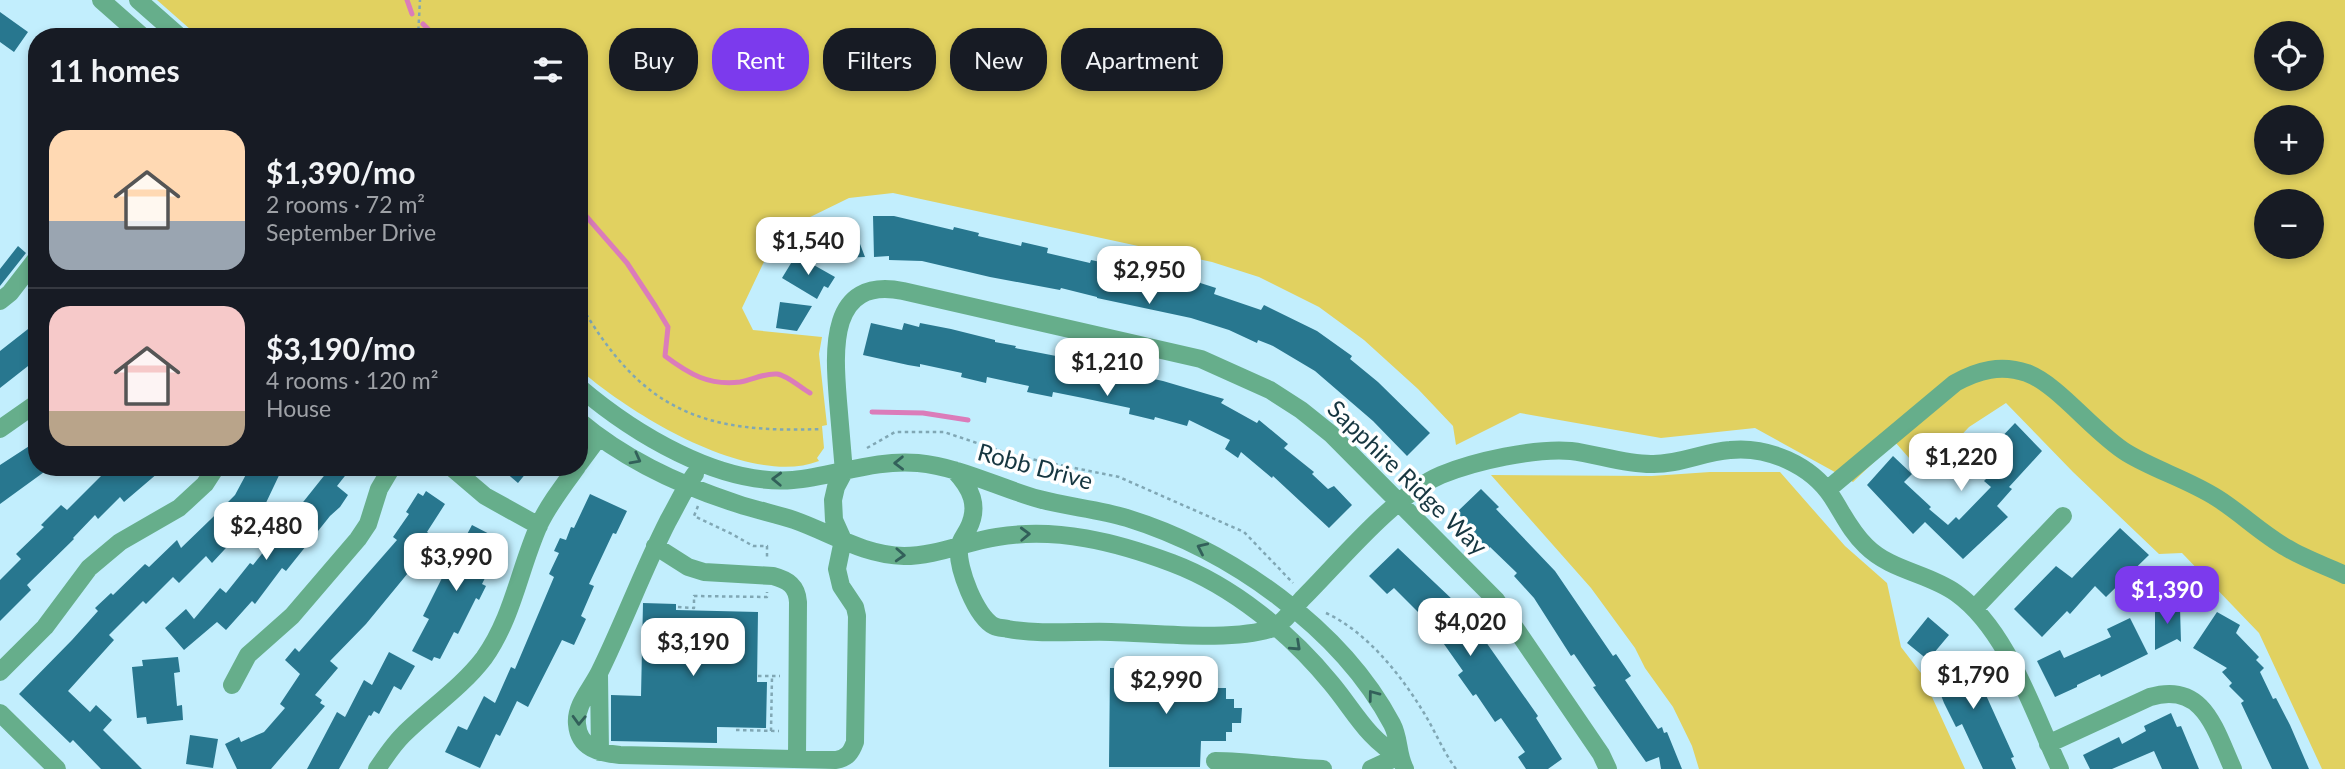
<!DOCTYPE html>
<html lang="en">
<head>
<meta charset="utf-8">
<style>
	:root { --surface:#171b24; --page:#20242c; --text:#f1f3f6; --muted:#9ea1a6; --line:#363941; --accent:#7c3aed }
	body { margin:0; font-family:Lato,sans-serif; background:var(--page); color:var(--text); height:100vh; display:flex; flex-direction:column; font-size:26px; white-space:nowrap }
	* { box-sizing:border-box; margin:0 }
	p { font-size:23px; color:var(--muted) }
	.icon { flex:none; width:38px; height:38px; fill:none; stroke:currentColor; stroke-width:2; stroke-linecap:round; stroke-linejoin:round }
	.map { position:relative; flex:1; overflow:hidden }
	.panel { position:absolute; left:28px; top:28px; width:560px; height:448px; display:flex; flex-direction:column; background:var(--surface); border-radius:28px; box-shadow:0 4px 10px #0003 }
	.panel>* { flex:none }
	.banner { position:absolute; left:609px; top:28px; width:665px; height:63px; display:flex; gap:14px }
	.buttons { position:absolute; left:2254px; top:21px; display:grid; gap:14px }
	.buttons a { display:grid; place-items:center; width:70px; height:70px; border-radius:50%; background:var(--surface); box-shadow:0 4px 10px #0003; font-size:35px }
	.price { position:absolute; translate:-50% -60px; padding:0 16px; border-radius:14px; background:#fff; color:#222; font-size:23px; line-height:46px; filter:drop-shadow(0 2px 4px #0008) }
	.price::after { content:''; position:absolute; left:50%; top:42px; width:21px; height:16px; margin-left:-10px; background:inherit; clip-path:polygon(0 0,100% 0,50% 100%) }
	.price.selected { background:var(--accent); color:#fff }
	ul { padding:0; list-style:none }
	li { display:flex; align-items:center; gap:21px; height:175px; padding:0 21px }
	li+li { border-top:2px solid var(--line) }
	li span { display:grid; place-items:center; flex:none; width:196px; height:140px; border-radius:21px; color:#555 }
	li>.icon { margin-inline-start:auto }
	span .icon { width:84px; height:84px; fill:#fffc; stroke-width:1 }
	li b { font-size:30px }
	h2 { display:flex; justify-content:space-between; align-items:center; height:84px; padding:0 21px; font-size:30px }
	.chip { padding:0 24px; border-radius:28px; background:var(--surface); box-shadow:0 4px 10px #0003; font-size:24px; line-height:63px }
	.chip.selected { background:var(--accent); color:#fff }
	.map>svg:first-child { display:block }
	.green { fill:#e1d160; fill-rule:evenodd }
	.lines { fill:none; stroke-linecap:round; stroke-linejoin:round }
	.stream { stroke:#db7cba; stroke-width:5 }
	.building { fill:#28778f }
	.path { stroke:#80a7b4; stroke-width:2.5; stroke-dasharray:3.5 3.5; stroke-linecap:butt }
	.minor { stroke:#66ae8b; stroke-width:18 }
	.oneway { stroke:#32605a }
	.labels { text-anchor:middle; stroke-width:7; stroke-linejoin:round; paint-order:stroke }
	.street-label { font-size:24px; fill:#163640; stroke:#fff }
</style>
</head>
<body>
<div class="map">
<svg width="2345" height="769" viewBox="0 0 2345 769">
	<rect width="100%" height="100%" fill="#c2eefd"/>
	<path class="green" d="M 157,0 L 2345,0 L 2345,769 L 2322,769 L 2259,633 L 2182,553 L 2159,554 L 2073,472 L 2006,403 L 1969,427 L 1924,475 L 1895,442 L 1853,482 L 1755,428 L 1661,438 L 1520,413 L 1456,445 L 1453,426 L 1418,389 L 1364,340 L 1319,307 L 1259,277 L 1212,262 L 893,193 L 849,198 L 800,222 L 773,243 L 742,308 L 753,330 L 822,337 L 819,354 L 827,425 L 822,426 L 824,448 L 817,458 L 819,461 C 750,488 630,414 579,369 L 579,37 L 199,37 ZM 2266,33 L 2312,33 L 2312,79 L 2266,79 ZM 2266,117 L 2312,117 L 2312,163 L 2266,163 ZM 2266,201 L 2312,201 L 2312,247 L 2266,247 Z
		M 1710,472 L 1780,472 L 1845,546 L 1887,583 L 1901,647 L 1921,673 L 1965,769 L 1699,769 L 1692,746 L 1673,707 L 1645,668 L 1635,648 L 1591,588 L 1491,475 L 1652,476 Z"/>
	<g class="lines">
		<path class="stream" d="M 407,0 L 412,14
			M 423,24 L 436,37
			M 579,208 L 627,263 L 656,307 L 668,327 L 665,356 C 689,374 709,386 740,382 C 752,380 764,373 777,374 C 787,375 801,388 810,393
			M 872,412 L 923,413 L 968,420"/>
	</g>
	<path class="building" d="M 0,12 L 28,32 L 14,52 L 0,42 Z
		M 873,216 L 894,216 L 953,230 L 954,227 L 979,233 L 978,236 L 1021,246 L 1022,242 L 1048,248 L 1047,253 L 1090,263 L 1091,260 L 1143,271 L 1143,274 L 1148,277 L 1189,287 L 1191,280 L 1216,288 L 1214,294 L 1261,310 L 1264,305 L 1317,331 L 1352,356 L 1350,359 L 1378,382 L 1430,433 L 1407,456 L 1373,421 L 1315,371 L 1273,346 L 1258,340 L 1257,343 L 1229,330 L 1191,318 L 1097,298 L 1097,297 L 1061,288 L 1060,290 L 990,277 L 922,261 L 889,260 L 889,256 L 874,257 Z
		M 852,223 L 865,257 L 837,258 L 828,232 Z
		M 18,246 L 26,253 L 0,286 L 0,269 Z
		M 796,255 L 835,277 L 828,288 L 824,286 L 817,299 L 782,278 Z
		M 780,302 L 812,306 L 797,331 L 776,328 Z
		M 37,322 L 37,359 L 0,388 L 0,351 Z
		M 871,323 L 902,330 L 904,323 L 919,327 L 920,323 L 951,329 L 995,340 L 995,342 L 1016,346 L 1015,348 L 1082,361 L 1081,367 L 1116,375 L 1117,371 L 1163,381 L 1224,399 L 1221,403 L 1257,423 L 1259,420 L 1288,444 L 1284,448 L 1314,472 L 1312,474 L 1328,489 L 1334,486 L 1352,505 L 1329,528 L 1273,476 L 1272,478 L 1241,452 L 1238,458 L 1225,449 L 1230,440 L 1189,420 L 1187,426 L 1155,417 L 1154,420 L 1129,414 L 1130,408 L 1083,398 L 1053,392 L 1052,397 L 1027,392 L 1029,386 L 987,377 L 986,383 L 961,377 L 962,373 L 920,364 L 920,367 L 908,365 L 863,355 Z
		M 2015,423 L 2042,451 L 2009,487 L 2012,489 L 1997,506 L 2008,517 L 1963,559 L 1925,522 L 1913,534 L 1867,485 L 1893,456 L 1912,474 L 1904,482 L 1931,507 L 1929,509 L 1948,525 L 1956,517 L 1959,520 L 1991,487 L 1984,481 L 1986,479 L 1973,467 Z
		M 37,441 L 37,467 L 51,467 L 0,504 L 0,465 Z
		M 94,467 L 165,467 L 124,502 L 120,497 L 98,519 L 95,515 L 73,538 L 74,539 L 27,585 L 31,590 L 0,621 L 0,580 L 21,559 L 16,554 L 44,527 L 41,525 L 61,505 L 67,510 L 101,476 Z
		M 250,467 L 283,467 L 264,507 L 212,563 L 206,556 L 179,583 L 173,577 L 146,604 L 143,601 L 109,635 L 114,640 L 68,691 L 90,712 L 96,705 L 112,720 L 103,730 L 142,769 L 101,769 L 73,740 L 70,743 L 19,694 L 72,640 L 98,611 L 95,608 L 111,593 L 113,595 L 145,564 L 149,567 L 177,540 L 181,548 L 210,520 L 235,495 Z
		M 331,467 L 352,467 L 337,486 L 348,495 L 340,507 L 330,516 L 286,571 L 282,568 L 255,604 L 252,601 L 226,630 L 217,622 L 184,650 L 165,628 L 186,609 L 194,619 L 220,588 L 226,593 L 250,563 L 253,565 Z
		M 499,467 L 531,467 L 518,483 Z
		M 1481,489 L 1499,507 L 1496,509 L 1555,571 L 1613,656 L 1616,654 L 1631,676 L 1625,680 L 1658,729 L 1662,727 L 1664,733 L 1667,732 L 1682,769 L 1661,769 L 1659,757 L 1646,762 L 1593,687 L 1596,686 L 1574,654 L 1571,656 L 1534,598 L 1514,576 L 1517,573 L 1490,547 L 1488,549 L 1465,526 L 1467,523 L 1457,512 Z
		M 426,491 L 445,504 L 427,532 L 431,535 L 407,572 L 408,573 L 366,624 L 330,661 L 338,668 L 315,695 L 322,700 L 320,703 L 325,706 L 271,769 L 237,769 L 225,744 L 239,737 L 241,742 L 264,732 L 285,708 L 280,704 L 300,674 L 285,660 L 295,648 L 299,652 L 397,540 L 393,537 L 409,514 L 406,512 L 418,493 L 423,496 Z
		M 590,494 L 627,511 L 616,534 L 613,533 L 589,584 L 594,586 L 581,616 L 586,619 L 574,645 L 562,640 L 528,707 L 517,701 L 500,736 L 496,734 L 480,768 L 445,752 L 458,726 L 467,730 L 484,696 L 495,703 L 511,667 L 515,669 L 554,577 L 549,574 L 559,553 L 554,551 L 560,538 L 566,540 L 571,527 L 574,528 Z
		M 472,525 L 499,539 L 484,570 L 488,572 L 482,584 L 486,586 L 479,600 L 476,598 L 458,634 L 454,632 L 440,659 L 434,657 L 432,661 L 412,651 L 429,619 L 423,616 L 444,574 L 442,572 L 452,553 L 456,555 Z
		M 2120,528 L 2149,555 L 2106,597 L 2095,586 L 2070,614 L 2067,611 L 2042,637 L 2014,609 L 2056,566 L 2072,578 Z
		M 1398,548 L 1454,601 L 1452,603 L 1478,637 L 1481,635 L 1538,716 L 1536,718 L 1562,759 L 1548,769 L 1526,769 L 1518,757 L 1525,752 L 1501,718 L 1495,722 L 1476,694 L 1473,696 L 1458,675 L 1463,671 L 1439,637 L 1420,619 L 1422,616 L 1394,588 L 1387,594 L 1369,576 Z
		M 643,603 L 676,604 L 676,610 L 758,612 L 757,682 L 767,682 L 766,728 L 717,727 L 717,743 L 611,741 L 611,695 L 641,696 Z
		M 2155,608 L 2180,608 L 2181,642 L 2177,639 L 2155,650 Z
		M 2217,612 L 2240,625 L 2236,633 L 2259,657 L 2256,660 L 2264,668 L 2260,672 L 2273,699 L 2276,698 L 2290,725 L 2309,769 L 2272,769 L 2241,703 L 2244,701 L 2229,686 L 2232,683 L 2222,672 L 2227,668 L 2193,648 Z
		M 1928,617 L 1949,635 L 1928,660 L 1907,643 Z
		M 2130,618 L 2148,654 L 2101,677 L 2100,674 L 2077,685 L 2077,687 L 2055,697 L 2037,661 L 2060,650 L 2064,658 L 2111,637 L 2107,629 Z
		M 1966,651 L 2014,757 L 2011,758 L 2016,769 L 1983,769 L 1962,724 L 1956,727 L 1944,703 L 1930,667 Z
		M 389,652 L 415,666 L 401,690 L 394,686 L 379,714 L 374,711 L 371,716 L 369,715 L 339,769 L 307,769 L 337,712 L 345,717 L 364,680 L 372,685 Z
		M 178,657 L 180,672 L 174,673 L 177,706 L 182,705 L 183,720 L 147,724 L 146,717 L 137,718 L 132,667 L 143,666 L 142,660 Z
		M 1202,664 L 1215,664 L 1215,688 L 1226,688 L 1226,699 L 1234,699 L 1234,708 L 1242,708 L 1241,723 L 1232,723 L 1232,732 L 1226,732 L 1226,741 L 1201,741 L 1200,767 L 1109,767 L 1110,668 L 1202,669 Z
		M 2171,713 L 2177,727 L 2181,726 L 2199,769 L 2162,769 L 2154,751 L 2112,769 L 2090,769 L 2083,755 L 2119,737 L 2122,744 L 2146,731 L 2144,726 Z
		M 190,735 L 218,739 L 213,768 L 186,764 Z"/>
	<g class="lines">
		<path class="path" d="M 418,37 L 420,0
			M 579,302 C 641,410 701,434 822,429
			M 867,448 L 895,432 L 944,432 L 1016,456 L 1119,477 L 1244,532 L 1293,583
			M 698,506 L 694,516 L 732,534 L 753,546 L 767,546 L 767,557
			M 678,607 L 694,608 L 694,596 L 767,597 L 767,592
			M 1326,613 C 1367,632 1401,675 1424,713 C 1435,731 1443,751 1456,769
			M 758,676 L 780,676
			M 736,730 L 779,731
			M 771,731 L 772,676"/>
		<path class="minor" d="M 101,0 L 143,37
			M 138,0 L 180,37
			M 0,301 L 10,293 L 37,258
			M 579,387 C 633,433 719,486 793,480 C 835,476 875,459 918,463 C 960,467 999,488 1039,499 C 1068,507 1098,509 1127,518 C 1230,550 1341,628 1392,724 C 1400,739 1397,754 1405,769
			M 579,421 C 624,459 682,486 738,504 C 756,510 776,514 794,520 C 831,533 863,555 904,556 C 936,556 965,542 997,537 C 1057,527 1116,542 1172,563 C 1233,586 1290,633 1331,683 C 1353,709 1368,740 1399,756
			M 0,429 L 37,403
			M 579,464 L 599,437
			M 451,467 L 485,496 L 539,526
			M 954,470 C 971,488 980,506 968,529 C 965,535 959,542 959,548 C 957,568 976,617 994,626 C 998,628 1004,628 1008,629 C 1042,635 1077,631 1111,632 C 1155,633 1234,642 1273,628 C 1284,623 1295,606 1304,597 C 1341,560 1394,495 1441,475 C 1475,461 1534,448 1571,451 C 1597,454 1623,464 1651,464 C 1678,465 1703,452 1730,450 C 1768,446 1811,465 1832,497 C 1843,514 1851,532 1866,546 C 1891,571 1928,573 1956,593 C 2008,630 2033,712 2060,769
			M 844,472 C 842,449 840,425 838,401 C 834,351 828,276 903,291 L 1201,359 L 1270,390 L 1301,410 L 1331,434 L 1496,600 L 1601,754 L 1608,769
			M 695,474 C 684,489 677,505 668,521 C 643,570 624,622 600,671 C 592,688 575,705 577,724 C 579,749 600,753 620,755 L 836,760 C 847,758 851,753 855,742 L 857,616 L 855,607 L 841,586 L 837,569 L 843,540 L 834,520 L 833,500 L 836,487 L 844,472
			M 1827,490 L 1955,383 C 1978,370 2001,364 2027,373 C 2059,385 2094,433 2127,453 C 2155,470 2189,480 2217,498 C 2241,513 2262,534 2287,548 C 2305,559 2326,566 2345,575
			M 655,546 L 688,567 L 704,572 L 773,576 C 788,580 797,586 798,602 L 797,759
			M 1975,608 L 2063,516
			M 0,672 L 45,627 L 89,568 L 120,542 L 179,508 L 205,484 L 216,467
			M 599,675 L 600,752
			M 232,685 L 248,655 L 292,616 L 358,539 L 368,524 L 379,489 L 392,467
			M 0,713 L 57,769
			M 2048,744 L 2150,697 C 2204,681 2215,730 2233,769
			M 1215,761 C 1252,761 1286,768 1323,769
			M 377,769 C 385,757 393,745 403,735 C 429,709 461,688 484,658 C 513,617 519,570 539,525 C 549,504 563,486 577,467
			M 1371,769 L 1399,756"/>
	</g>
	<defs><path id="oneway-chevron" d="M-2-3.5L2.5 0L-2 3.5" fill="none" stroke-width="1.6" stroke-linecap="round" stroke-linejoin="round" transform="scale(1.75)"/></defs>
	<g class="oneway">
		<use href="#oneway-chevron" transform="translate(636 459) rotate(28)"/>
		<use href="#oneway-chevron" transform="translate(899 463) rotate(179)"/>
		<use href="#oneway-chevron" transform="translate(777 479) rotate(-178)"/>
		<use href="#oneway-chevron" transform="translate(1025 534) rotate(-2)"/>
		<use href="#oneway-chevron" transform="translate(1202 548) rotate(-155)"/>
		<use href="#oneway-chevron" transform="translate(900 555) rotate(3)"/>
		<use href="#oneway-chevron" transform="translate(1296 646) rotate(43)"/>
		<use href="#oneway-chevron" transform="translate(1373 695) rotate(-127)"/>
		<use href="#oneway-chevron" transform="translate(579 720) rotate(92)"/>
	</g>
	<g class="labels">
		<g class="street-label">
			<text transform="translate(1035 467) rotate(15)" y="8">Robb Drive</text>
			<text transform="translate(1407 478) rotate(44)" y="8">Sapphire Ridge Way</text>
		</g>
	</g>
</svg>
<div class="buttons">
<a><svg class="icon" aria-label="locate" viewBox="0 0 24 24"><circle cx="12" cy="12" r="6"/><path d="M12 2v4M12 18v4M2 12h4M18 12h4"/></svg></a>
<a>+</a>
<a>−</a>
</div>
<b class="price" style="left:808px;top:277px">$1,540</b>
<b class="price" style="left:1149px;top:306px">$2,950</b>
<b class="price" style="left:1107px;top:398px">$1,210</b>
<b class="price" style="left:1961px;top:493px">$1,220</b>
<b class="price" style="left:266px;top:562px">$2,480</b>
<b class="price" style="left:456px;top:593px">$3,990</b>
<b class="price selected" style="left:2167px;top:626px">$1,390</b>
<b class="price" style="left:1470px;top:658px">$4,020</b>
<b class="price" style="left:693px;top:678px">$3,190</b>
<b class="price" style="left:1973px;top:711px">$1,790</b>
<b class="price" style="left:1166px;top:716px">$2,990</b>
<div class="banner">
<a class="chip">Buy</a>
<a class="chip selected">Rent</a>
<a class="chip">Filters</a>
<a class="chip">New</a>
<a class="chip">Apartment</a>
</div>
<section class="panel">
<h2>11 homes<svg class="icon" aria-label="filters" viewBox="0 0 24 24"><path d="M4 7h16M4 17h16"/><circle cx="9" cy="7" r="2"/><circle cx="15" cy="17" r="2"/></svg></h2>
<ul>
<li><span style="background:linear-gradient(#ffd9b3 65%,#9aa5b1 0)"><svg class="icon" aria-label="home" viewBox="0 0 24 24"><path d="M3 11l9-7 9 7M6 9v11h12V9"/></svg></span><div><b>$1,390/mo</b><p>2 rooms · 72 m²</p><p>September Drive</p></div></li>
<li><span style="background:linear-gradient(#f6c9c9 75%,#b9a48a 0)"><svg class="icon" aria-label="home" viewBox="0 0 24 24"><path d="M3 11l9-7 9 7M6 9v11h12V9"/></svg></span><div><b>$3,190/mo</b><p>4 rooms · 120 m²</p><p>House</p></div></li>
</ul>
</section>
</div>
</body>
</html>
